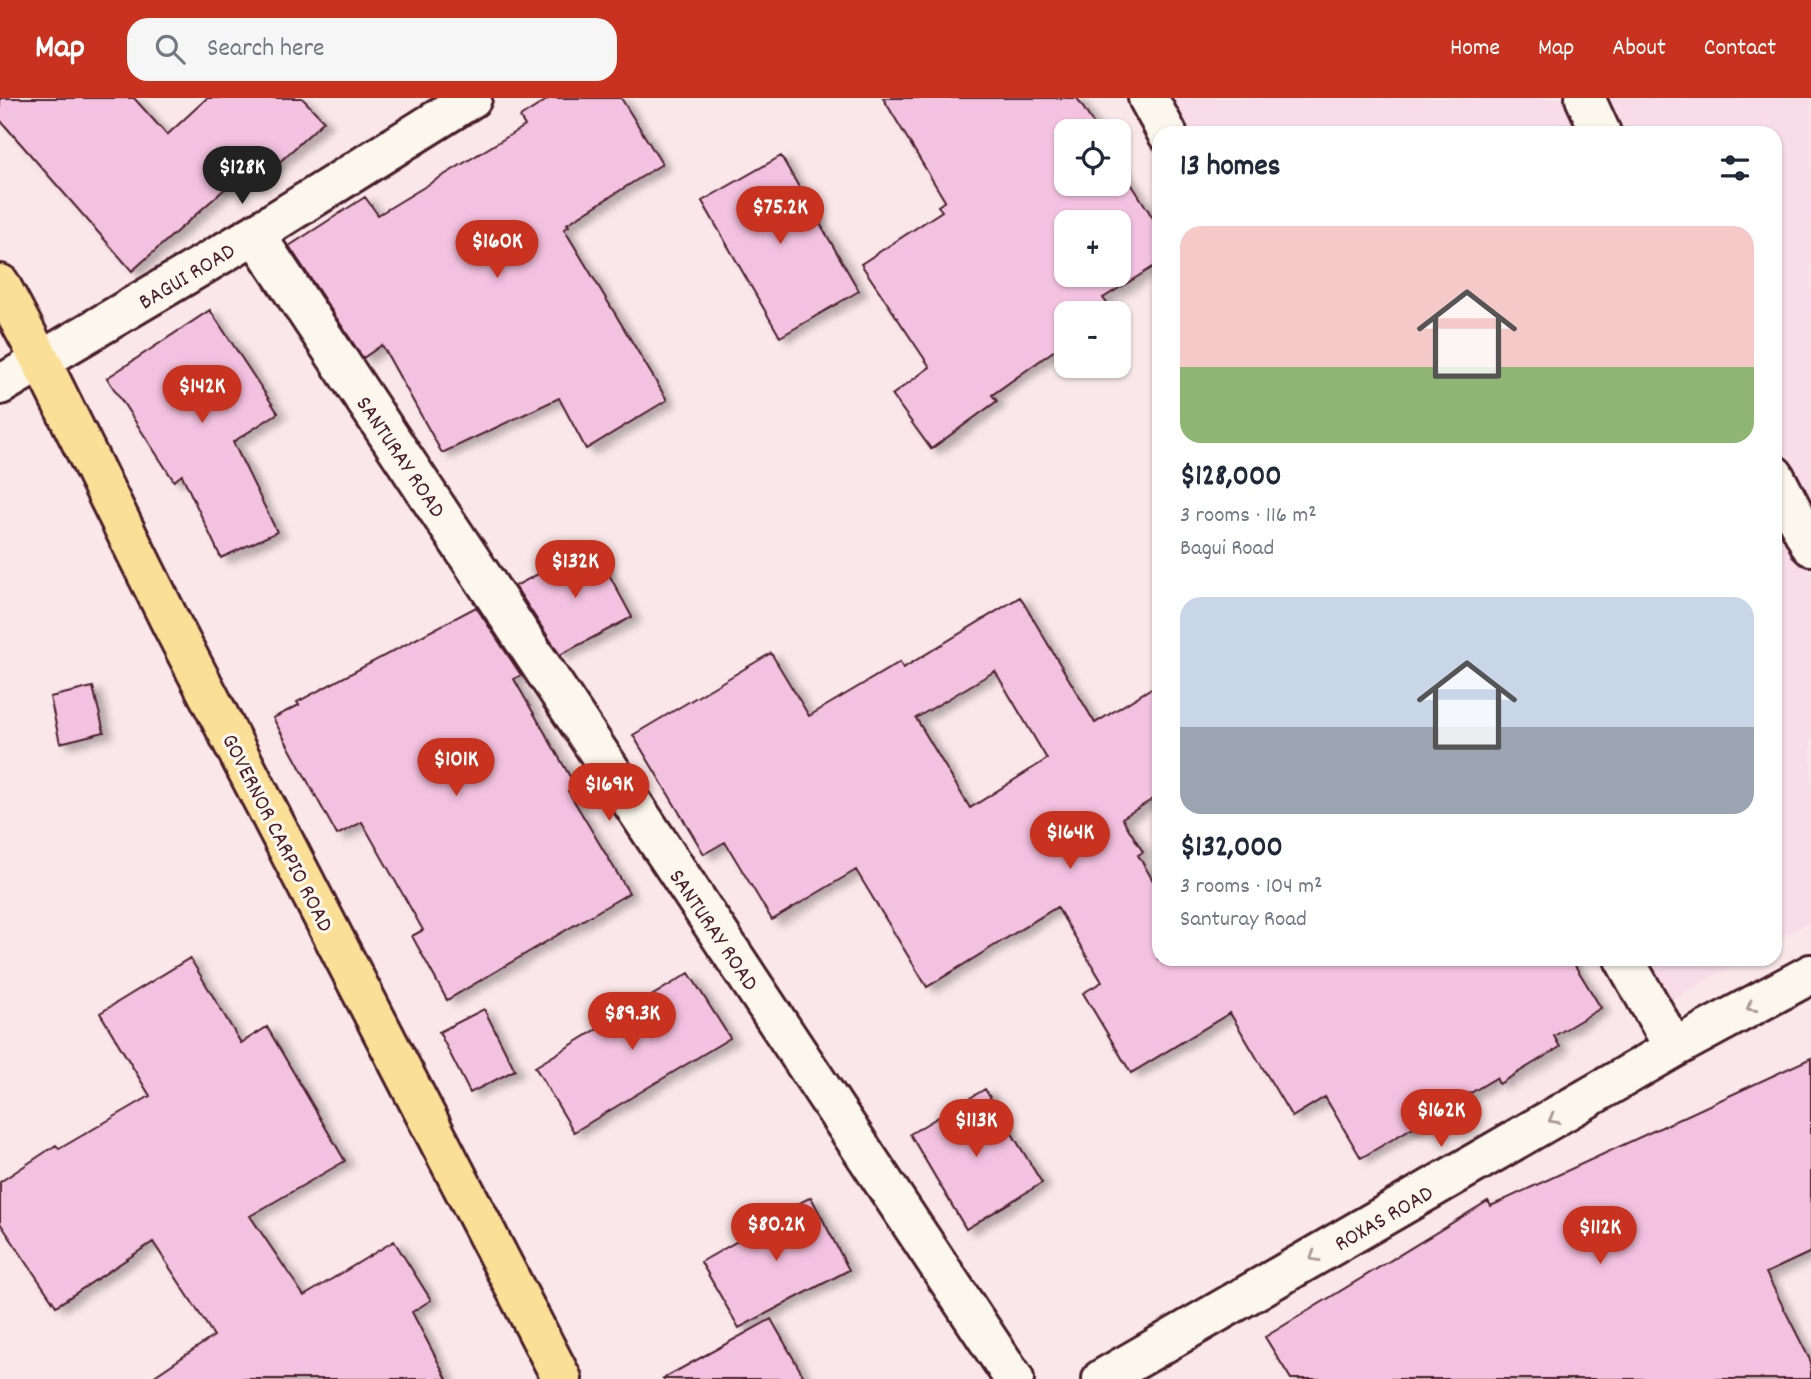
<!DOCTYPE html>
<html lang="en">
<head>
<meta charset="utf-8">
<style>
	:root { --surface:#fff; --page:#f6f6f7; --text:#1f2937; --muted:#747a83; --accent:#c8321e }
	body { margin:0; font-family:Dekko,sans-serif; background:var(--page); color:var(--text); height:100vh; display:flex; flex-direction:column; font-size:26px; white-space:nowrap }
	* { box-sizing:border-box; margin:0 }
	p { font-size:23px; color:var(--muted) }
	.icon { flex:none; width:38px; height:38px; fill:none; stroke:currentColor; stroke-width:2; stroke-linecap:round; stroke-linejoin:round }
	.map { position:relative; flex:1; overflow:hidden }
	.sheet { position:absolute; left:1152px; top:28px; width:630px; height:840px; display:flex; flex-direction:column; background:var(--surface); border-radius:21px; box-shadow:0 2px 5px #0004 }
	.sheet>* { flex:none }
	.tools { position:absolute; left:1054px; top:21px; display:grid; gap:14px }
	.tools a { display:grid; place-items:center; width:77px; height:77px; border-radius:14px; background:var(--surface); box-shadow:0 2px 5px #0004; font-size:35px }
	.price { position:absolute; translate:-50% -60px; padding:0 16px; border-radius:24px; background:var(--accent); color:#fff; font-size:23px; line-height:46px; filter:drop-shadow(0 2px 4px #0008) }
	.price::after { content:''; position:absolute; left:50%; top:42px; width:21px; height:16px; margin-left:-10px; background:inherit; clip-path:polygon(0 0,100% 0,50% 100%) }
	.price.selected { background:#222; color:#fff }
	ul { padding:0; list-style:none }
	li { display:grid; align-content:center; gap:14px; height:371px; padding:0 28px }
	li span { display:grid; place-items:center; height:217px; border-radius:21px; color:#555 }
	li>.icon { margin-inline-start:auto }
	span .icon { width:126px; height:126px; fill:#fffc; stroke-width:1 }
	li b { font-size:30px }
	h2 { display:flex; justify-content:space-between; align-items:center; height:84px; padding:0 28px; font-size:30px }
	header { display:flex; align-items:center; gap:42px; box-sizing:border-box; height:98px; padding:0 35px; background:var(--accent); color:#fff }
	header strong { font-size:33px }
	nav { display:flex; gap:38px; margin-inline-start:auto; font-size:24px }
	.search { width:490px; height:63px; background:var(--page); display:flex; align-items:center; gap:18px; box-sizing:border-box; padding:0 24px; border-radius:21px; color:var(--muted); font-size:26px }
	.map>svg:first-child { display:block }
	.built { fill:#f8dce7 }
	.building { fill:#f4c2e1; stroke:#4a1f2b; stroke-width:2; fill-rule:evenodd; filter:url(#shadow) }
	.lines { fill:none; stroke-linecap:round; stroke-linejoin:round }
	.minor-casing { stroke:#4a1f2b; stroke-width:44 }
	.major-casing { stroke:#4a1f2b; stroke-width:44 }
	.minor { stroke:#fbf7ec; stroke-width:38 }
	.major { stroke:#fbdf96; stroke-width:38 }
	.oneway { stroke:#ab9695 }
	.labels { text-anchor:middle; stroke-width:6; stroke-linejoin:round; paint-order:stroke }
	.street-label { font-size:23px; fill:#4a1f2b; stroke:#fbf7ec }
</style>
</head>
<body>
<header>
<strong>Map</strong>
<div class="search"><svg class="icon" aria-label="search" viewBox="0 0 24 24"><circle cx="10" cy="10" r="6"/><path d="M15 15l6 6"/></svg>Search here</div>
<nav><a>Home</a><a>Map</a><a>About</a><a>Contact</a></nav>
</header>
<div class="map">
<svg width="1811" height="1281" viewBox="0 0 1811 1281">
	<defs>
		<filter id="shadow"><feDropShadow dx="8" dy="4.5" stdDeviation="3.5" flood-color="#0004"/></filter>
	</defs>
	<rect width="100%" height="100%" fill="#f9e7e9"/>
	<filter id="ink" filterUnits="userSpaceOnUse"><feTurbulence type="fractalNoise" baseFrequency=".0143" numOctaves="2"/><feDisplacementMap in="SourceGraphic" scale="14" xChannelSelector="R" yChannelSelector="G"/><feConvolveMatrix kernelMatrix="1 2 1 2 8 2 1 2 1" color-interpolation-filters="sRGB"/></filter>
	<g filter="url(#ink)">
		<path class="built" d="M 1164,0 L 1811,0 L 1811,823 L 1775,844 L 1774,35 L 1183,35 Z
			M 1641,861 L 1744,861 L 1666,905 Z"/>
		<path class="building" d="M 0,0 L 134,0 L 167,37 L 207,0 L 302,0 L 324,23 L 272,71 L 261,59 L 132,173 L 0,22 Z
			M 550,0 L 621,0 L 662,66 L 567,126 L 569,128 L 564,131 L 667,302 L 586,351 L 559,300 L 442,355 L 382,247 L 363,260 L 289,148 L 365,99 L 378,117 L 525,28 L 520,19 Z
			M 883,0 L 1077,0 L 1098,33 L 1066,33 L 1066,86 L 1118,86 L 1118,65 L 1158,128 L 1158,166 L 1103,200 L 1114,215 L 1066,215 L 1066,244 L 992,297 L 997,303 L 931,351 L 892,297 L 930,269 L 861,166 L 942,113 L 938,108 L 945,103 ZM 1066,124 L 1118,124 L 1118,177 L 1066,177 Z
			M 781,58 L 859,193 L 780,239 L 702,103 Z
			M 210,212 L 278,315 L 233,344 L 277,434 L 221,460 L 182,377 L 174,383 L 107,280 Z
			M 593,447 L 632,519 L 560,557 L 515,488 Z
			M 1020,499 L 1095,625 L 1158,586 L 1158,698 L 1122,720 L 1143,754 L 1138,757 L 1158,791 L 1158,861 L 1571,861 L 1601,910 L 1554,938 L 1560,949 L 1499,986 L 1496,980 L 1361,1060 L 1325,999 L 1292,1019 L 1230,915 L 1131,975 L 1083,895 L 1102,884 L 1057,809 L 927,889 L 856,772 L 772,822 L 725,744 L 704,756 L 633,637 L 771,555 L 809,618 L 900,564 L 903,570 ZM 995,573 L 1047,661 L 970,710 L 916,620 Z
			M 476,509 L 521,577 L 514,581 L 576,689 L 568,693 L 629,795 L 447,902 L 412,838 L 423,832 L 362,724 L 337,737 L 273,620 L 299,607 L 297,604 Z
			M 93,589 L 104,634 L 60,645 L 50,599 Z
			M 190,860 L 241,945 L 267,929 L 345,1063 L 250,1118 L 304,1198 L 394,1143 L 431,1202 L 412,1214 L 447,1281 L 150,1281 L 214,1238 L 153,1144 L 56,1208 L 0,1125 L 0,1084 L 56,1047 L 59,1051 L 150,998 L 100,915 Z
			M 689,875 L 730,940 L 574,1034 L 535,969 Z
			M 484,911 L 515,972 L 470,995 L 439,934 Z
			M 1811,960 L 1811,1154 L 1766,1175 L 1811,1264 L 1811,1281 L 1291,1281 L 1265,1239 L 1488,1103 L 1491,1108 Z
			M 985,991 L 1042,1085 L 966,1131 L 910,1036 Z
			M 811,1099 L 849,1172 L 739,1230 L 701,1164 L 753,1134 L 751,1130 Z
			M 771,1221 L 805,1281 L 662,1281 Z"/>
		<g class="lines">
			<g class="minor-casing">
				<path id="minor" d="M 1148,0 L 1167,35
					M 1585,0 L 1601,35
					M 255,136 L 1014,1281
					M 0,287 L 255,136 L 472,0
					M 1774,377 L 1811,448
					M 1624,861 L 1674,950
					M 1102,1281 L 1674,950 L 1811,876"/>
			</g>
			<g class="major-casing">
				<path id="major" d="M 0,186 L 41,263 L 172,527 L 562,1281"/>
			</g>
			<use href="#minor" class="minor"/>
			<use href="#major" class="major"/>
		</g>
		<defs><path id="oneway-chevron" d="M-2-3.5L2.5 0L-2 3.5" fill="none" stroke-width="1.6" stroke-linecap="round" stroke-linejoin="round" transform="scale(1.75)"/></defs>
		<g class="oneway">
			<use href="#oneway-chevron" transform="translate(1751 909) rotate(151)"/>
			<use href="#oneway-chevron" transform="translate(1553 1021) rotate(150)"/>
			<use href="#oneway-chevron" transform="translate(1314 1159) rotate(150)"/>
		</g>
	</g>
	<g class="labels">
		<g class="street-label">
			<text transform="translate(186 177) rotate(-31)" y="8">BAGUI ROAD</text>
			<text transform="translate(402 358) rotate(56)" y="8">SANTURAY ROAD</text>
			<text transform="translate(279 734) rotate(63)" y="8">GOVERNOR CARPIO ROAD</text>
			<text transform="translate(715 831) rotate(56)" y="8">SANTURAY ROAD</text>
			<text transform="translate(1383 1119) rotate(-30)" y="8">ROXAS ROAD</text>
		</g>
	</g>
</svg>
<div class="tools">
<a><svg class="icon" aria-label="locate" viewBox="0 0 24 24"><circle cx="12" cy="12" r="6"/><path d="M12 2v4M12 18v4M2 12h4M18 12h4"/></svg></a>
<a>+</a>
<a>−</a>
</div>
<b class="price selected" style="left:242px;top:108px">$128K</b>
<b class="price" style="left:780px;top:148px">$75.2K</b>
<b class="price" style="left:497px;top:182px">$160K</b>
<b class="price" style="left:202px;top:327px">$142K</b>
<b class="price" style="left:575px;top:502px">$132K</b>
<b class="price" style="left:456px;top:700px">$101K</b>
<b class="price" style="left:609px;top:725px">$169K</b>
<b class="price" style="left:1070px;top:773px">$164K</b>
<b class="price" style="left:632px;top:954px">$89.3K</b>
<b class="price" style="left:1441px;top:1051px">$162K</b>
<b class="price" style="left:976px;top:1061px">$113K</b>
<b class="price" style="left:776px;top:1165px">$80.2K</b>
<b class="price" style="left:1600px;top:1168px">$112K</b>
<section class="sheet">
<h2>13 homes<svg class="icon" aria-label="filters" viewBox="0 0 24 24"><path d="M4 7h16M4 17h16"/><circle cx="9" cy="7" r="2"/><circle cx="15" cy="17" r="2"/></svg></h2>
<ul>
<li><span style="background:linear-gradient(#f6c9c9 65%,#8fb573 0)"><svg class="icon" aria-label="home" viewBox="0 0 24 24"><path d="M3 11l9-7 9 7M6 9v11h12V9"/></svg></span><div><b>$128,000</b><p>3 rooms · 116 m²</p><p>Bagui Road</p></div></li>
<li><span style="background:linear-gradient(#c9d6e8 60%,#9aa5b1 0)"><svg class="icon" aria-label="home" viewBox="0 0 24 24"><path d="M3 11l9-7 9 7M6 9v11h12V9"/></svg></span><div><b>$132,000</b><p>3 rooms · 104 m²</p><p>Santuray Road</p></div></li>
</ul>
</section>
</div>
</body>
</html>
